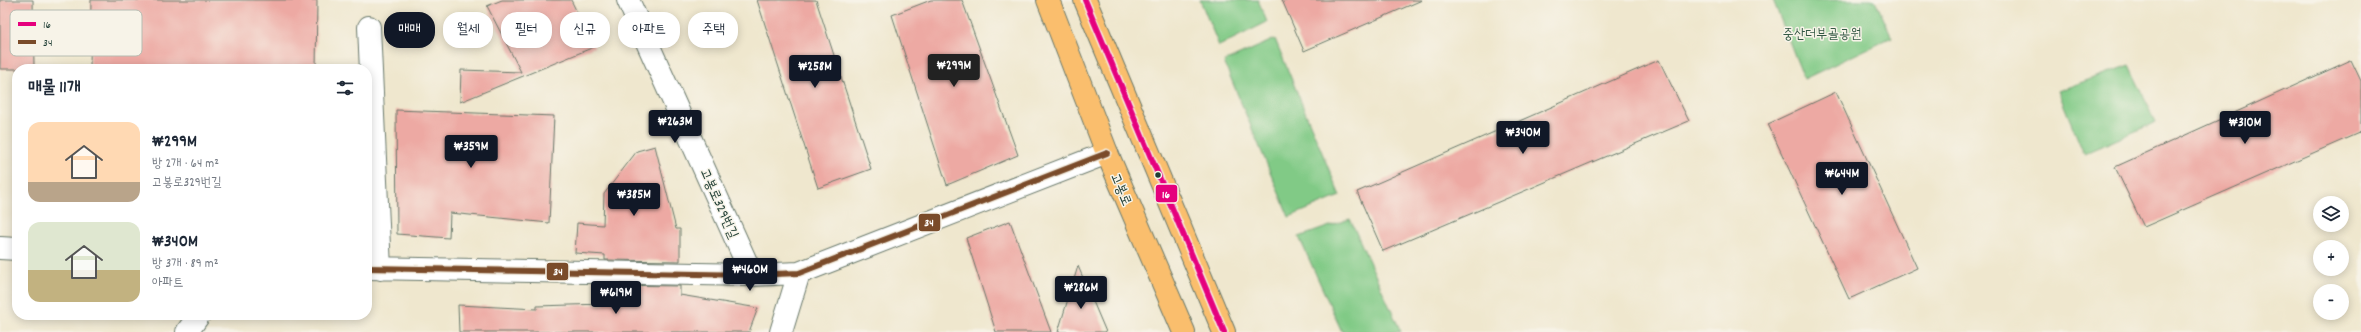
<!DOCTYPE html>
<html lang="ko">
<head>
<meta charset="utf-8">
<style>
	:root { --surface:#fff; --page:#f2f2f3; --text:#1f2937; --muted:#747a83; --accent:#111827 }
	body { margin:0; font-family:Dekko,"Poor Story",sans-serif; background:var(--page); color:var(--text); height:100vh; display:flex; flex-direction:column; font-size:15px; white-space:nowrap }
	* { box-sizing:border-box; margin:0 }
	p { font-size:13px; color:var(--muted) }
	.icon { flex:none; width:22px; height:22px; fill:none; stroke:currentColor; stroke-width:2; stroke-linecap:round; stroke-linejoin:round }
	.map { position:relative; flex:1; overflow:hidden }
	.details { position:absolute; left:12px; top:64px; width:360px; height:256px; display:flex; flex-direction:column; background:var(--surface); border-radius:16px; box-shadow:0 2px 10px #0003 }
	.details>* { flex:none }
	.top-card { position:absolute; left:384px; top:12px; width:380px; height:36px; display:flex; gap:8px }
	.fabs { position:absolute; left:2313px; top:196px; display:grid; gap:8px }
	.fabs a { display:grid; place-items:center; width:36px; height:36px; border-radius:50%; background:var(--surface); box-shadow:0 2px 10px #0003; font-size:20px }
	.price { position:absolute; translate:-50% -34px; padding:0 9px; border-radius:4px; background:var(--accent); color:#fff; font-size:13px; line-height:26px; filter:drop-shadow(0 1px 2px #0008) }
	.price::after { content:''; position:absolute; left:50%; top:24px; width:12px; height:9px; margin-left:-6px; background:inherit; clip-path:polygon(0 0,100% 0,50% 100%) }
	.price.current { background:#222; color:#fff }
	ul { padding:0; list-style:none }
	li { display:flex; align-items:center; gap:12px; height:100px; padding:0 16px }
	li span { display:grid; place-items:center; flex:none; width:112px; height:80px; border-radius:12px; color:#555 }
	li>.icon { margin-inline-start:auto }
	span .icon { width:48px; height:48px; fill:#fffc; stroke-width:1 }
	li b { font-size:17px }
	h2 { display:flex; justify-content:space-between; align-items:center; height:48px; padding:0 16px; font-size:17px }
	.pill { padding:0 14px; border-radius:16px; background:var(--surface); box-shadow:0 2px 10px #0003; font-size:14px; line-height:36px }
	.pill.current { background:var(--accent); color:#fff }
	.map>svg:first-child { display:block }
	.green { fill:#81ca86; stroke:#50845d }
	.building { fill:#eda9a3 }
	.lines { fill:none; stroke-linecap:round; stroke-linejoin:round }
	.minor-casing { stroke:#68786a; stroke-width:24 }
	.major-casing { stroke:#68786a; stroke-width:24 }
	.minor { stroke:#fff; stroke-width:22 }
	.major { stroke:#fabe6d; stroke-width:22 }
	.bus-1-casing { stroke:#f7f3e8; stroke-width:9 }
	.bus-2-casing { stroke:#f7f3e8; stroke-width:9 }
	.bus-1 { stroke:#e5007d; stroke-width:6 }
	.bus-2 { stroke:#7a4b2a; stroke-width:6 }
	.bus-dot { fill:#1f3d34; stroke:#f7f3e8; stroke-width:1.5 }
	.labels { text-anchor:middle; stroke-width:3; stroke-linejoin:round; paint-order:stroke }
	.park-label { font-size:14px; fill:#335944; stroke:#f7f3e8 }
	.street-label { font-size:14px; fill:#1f3d34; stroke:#f7f3e8 }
	.key { fill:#f7f3e8; stroke:#b6bcb2; stroke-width:1 }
	.key-label { font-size:11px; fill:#1f3d34 }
	.line-badge { stroke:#f7f3e8; stroke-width:1.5 }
	.badge-label { font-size:11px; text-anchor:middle; font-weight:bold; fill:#fff }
</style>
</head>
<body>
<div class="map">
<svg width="2361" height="332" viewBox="0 0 2361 332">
	<rect width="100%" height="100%" fill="#f7f3e8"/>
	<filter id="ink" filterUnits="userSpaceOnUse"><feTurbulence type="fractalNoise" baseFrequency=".025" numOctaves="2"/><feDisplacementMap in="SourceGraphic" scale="8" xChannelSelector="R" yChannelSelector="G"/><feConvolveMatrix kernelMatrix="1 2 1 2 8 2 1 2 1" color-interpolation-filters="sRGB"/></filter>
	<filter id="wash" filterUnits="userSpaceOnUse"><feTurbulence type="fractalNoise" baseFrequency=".012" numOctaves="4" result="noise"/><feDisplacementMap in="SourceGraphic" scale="16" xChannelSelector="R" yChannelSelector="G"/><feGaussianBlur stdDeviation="0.9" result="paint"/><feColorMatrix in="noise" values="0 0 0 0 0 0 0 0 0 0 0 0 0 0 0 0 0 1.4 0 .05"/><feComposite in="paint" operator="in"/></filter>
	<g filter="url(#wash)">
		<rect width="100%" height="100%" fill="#efe7ce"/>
		<path class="green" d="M 1200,0 L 1258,0 L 1267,22 L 1219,46 Z
			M 1773,0 L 1875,0 L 1892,37 L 1804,79 Z
			M 1275,39 L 1340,196 L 1289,217 L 1224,62 Z
			M 2129,65 L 2156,122 L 2084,154 L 2058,91 Z
			M 1350,219 L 1401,332 L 1342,332 L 1299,237 Z"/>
		<g id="blocks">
			<path class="building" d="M 0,0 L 33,0 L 34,69 L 0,69 Z
				M 91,0 L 317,0 L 316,69 L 90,69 Z
				M 502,0 L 571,0 L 594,47 L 460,102 L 461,70 L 521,72 L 487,6 Z
				M 757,0 L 816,0 L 871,169 L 818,188 Z
				M 931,0 L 962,0 L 1018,155 L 947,185 L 892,15 Z
				M 1282,0 L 1422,0 L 1304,51 Z
				M 1659,60 L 1689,121 L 1383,251 L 1357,192 Z
				M 2351,60 L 2361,81 L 2361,132 L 2144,227 L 2115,167 Z
				M 1836,92 L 1917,268 L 1849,299 L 1768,124 Z
				M 396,110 L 554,116 L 549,223 L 450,213 L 449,238 L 397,234 Z
				M 655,146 L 676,229 L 680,229 L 680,261 L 605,260 L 605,255 L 575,253 L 577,223 L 603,225 L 604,194 L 637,151 Z
				M 1010,221 L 1051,332 L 996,332 L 966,238 Z
				M 1078,266 L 1106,332 L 1058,332 Z
				M 605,285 L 680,286 L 680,295 L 758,308 L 749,332 L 459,332 L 458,305 L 537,309 L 537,306 L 604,304 Z"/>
		</g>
	</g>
	<g filter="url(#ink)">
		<use href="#blocks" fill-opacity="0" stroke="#68786a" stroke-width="1"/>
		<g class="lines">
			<g class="minor-casing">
				<path id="minor" d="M 628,0 L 752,275
					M 369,27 L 380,269
					M 0,248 L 17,249
					M 367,268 L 752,275 L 799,273 L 1107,153
					M 187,332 L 199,315
					M 781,332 L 799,273"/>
			</g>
			<g class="major-casing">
				<path id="major" d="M 1048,0 L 1107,153 L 1184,332
					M 1085,0 L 1224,332"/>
			</g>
			<use href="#minor" class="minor"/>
			<use href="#major" class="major"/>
			<g class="bus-1-casing">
				<path id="bus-1" d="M 1085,0 L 1224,332"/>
			</g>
			<g class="bus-2-casing">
				<path id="bus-2" d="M 367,268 L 752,275 L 799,273 L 1107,153"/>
			</g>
			<use href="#bus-1" class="bus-1"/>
			<use href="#bus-2" class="bus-2"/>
		</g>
	</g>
	<circle class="bus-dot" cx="1158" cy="175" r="3.5"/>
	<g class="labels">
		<g class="park-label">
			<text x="1822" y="38">중산더부골공원</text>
		</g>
		<g class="street-label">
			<text transform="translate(1122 189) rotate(67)" y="5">고봉로</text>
			<text transform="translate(720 203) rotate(66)" y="5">고봉로329번길</text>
		</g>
	</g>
	<rect x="10" y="10" width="132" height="46" rx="6" class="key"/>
	<rect x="18" y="22" width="18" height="4" fill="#e5007d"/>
	<rect x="18" y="40" width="18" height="4" fill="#7a4b2a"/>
	<g class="key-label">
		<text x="43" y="28">16</text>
		<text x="43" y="46">34</text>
	</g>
	<g class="line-badge">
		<rect x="1155" y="184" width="23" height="19" rx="4" fill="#e5007d"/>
		<rect x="918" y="213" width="23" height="19" rx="4" fill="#7a4b2a"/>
		<rect x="546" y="262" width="23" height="19" rx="4" fill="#7a4b2a"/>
	</g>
	<g class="badge-label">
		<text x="1166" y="198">16</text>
		<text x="929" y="226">34</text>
		<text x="558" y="275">34</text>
	</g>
</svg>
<div class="fabs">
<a><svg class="icon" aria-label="layers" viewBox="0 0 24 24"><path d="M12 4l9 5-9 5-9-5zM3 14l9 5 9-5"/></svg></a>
<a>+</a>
<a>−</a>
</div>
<b class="price current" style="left:954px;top:88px">₩299M</b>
<b class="price" style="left:815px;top:89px">₩258M</b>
<b class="price" style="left:675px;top:144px">₩263M</b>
<b class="price" style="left:2245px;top:145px">₩310M</b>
<b class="price" style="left:1523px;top:155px">₩340M</b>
<b class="price" style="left:471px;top:169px">₩359M</b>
<b class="price" style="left:1842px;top:196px">₩644M</b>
<b class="price" style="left:634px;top:217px">₩385M</b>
<b class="price" style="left:750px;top:292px">₩460M</b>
<b class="price" style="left:1081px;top:310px">₩286M</b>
<b class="price" style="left:616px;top:315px">₩619M</b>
<div class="top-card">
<a class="pill current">매매</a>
<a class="pill">월세</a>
<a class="pill">필터</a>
<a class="pill">신규</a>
<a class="pill">아파트</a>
<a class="pill">주택</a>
</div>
<section class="details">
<h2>매물 11개<svg class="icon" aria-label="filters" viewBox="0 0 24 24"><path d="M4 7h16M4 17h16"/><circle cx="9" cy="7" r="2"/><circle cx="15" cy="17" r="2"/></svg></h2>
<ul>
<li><span style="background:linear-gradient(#ffd9b3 75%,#b9a48a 0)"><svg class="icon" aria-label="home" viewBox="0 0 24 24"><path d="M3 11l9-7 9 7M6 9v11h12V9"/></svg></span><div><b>₩299M</b><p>방 2개 · 64 m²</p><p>고봉로329번길</p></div></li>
<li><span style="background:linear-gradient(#dfe7d0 60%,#c2b280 0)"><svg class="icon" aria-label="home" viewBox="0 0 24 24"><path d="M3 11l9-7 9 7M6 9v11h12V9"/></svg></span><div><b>₩340M</b><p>방 3개 · 89 m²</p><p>아파트</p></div></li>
</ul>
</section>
</div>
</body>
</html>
